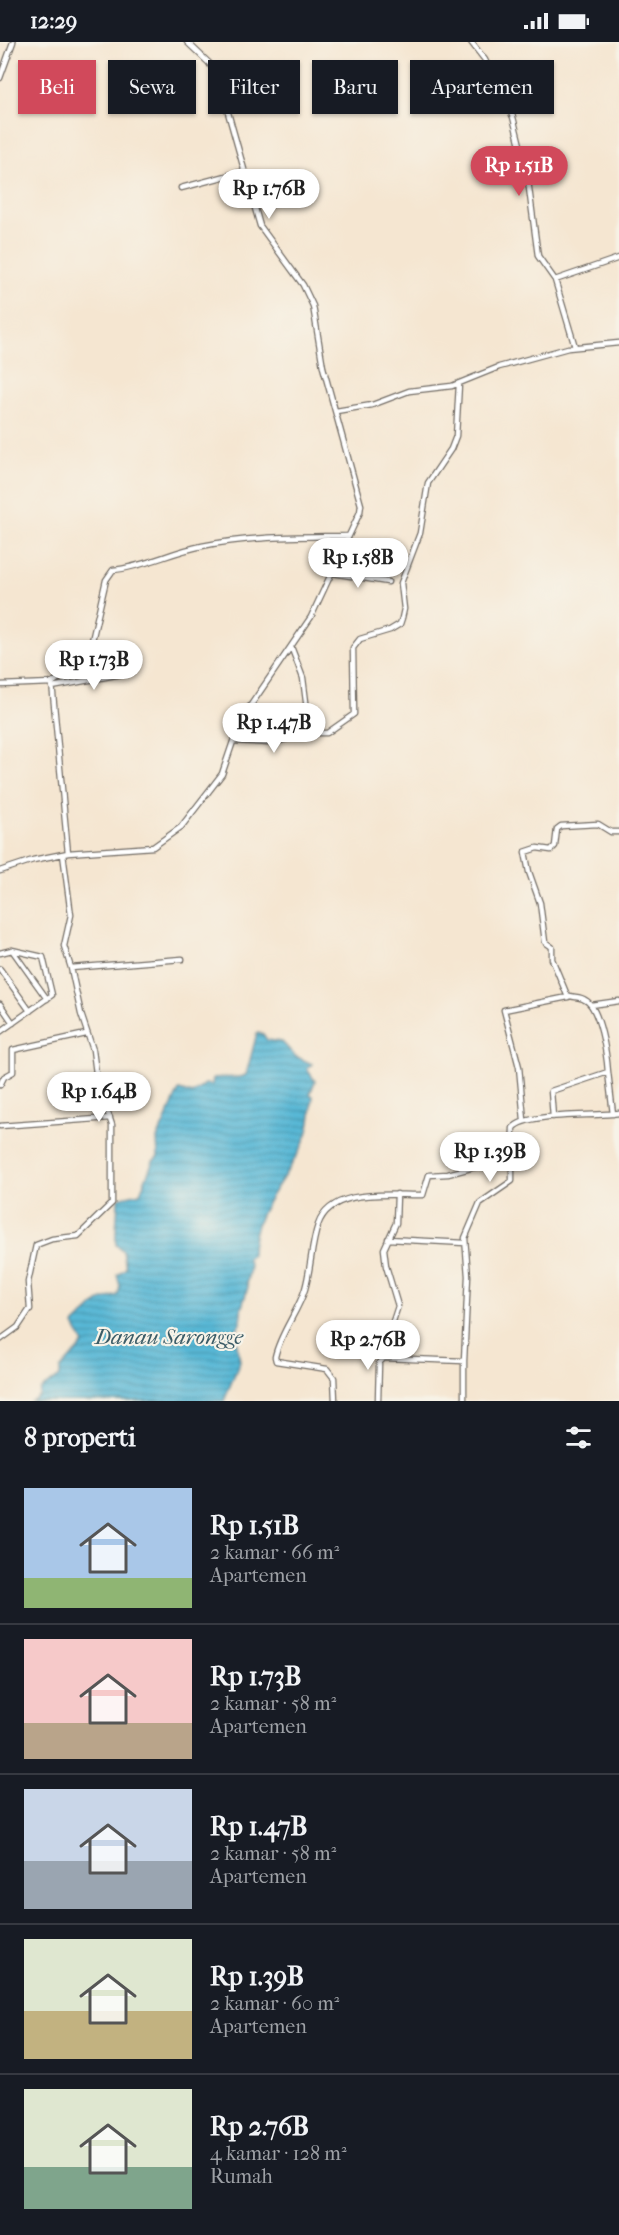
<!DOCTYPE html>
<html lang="id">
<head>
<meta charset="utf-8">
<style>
	:root { --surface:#171b24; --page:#242831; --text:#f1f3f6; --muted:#9ea1a6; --line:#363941; --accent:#d1495b }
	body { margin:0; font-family:"IM FELL French Canon",serif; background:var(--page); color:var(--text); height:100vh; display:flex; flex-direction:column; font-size:22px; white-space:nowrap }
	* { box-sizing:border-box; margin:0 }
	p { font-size:20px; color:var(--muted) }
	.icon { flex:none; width:33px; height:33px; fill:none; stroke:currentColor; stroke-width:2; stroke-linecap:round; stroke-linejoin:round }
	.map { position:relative; height:1359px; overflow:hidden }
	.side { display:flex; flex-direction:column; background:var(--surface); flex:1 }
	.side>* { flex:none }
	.hud { position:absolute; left:18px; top:18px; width:584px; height:54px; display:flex; gap:12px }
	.price { position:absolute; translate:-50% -51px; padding:0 14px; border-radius:21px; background:#fff; color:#222; font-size:20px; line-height:39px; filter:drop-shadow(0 2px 3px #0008) }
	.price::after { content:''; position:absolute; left:50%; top:36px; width:18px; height:14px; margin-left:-9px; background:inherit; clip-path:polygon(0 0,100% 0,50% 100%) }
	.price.selected { background:var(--accent); color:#fff }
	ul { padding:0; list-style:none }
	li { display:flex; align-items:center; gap:18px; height:150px; padding:0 24px }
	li+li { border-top:2px solid var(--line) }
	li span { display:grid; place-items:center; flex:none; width:168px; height:120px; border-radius:0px; color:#555 }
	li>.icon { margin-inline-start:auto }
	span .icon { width:72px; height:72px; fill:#fffc; stroke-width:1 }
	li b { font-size:26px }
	h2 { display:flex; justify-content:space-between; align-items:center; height:72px; padding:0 24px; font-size:26px }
	.pill { padding:0 21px; border-radius:0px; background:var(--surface); box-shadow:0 2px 4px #0004; font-size:21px; line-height:54px }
	.pill.selected { background:var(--accent); color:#fff }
	.status { display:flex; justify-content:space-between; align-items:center; height:42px; padding:0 30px; background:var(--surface); direction:ltr }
	.status svg { height:16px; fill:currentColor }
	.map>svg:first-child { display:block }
	.water { fill:url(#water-rules); stroke:#427280; stroke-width:1.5 }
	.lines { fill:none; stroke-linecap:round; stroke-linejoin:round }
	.street-casing { stroke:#726c65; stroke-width:7 }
	.street { stroke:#fff; stroke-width:4.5 }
	.labels { text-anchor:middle; stroke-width:4.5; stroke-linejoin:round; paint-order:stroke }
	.water-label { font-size:22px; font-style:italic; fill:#3b5c67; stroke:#f7f3e8 }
</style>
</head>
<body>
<div class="status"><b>12:29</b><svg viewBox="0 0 49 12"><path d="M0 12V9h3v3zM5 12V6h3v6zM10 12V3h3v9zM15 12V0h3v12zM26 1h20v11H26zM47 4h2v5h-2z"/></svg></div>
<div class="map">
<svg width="619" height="1359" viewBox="0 0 619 1359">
	<defs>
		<pattern id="water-rules" width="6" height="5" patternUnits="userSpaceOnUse" patternTransform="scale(1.5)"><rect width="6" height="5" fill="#58b8d6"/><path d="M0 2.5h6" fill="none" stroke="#4996ae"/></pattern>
	</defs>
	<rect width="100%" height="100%" fill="#f7f3e8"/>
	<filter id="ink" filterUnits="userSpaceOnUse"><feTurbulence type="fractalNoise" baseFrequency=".0167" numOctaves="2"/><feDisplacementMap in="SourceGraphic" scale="12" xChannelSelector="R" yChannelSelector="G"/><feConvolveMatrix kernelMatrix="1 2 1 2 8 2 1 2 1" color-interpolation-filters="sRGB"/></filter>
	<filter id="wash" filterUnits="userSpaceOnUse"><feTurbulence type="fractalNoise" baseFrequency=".008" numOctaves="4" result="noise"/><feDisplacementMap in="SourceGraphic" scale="24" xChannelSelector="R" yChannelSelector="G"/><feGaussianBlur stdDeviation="1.35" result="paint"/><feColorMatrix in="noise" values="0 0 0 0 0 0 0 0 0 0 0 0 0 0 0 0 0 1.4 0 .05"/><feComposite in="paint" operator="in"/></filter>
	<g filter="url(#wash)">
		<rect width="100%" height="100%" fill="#f5e6d1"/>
		<path class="water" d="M 257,991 L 263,992 L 267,998 L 282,1000 L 295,1014 L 312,1022 L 307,1027 L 315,1039 L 310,1052 L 313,1054 C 311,1069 311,1086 304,1100 C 287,1138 251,1168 252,1213 L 247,1216 L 250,1224 L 247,1240 L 248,1245 L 241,1268 L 241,1279 L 235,1291 L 240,1319 L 224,1359 L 31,1359 L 39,1354 L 40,1348 L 60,1334 L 60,1327 L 84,1302 L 74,1283 L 98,1260 L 118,1253 L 120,1244 L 117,1233 L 126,1226 L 123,1209 L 116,1203 C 115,1187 118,1173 118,1156 L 140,1151 L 153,1119 L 158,1115 L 157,1097 L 179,1048 L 192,1052 L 205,1042 L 212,1043 L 213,1036 C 223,1034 236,1038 246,1033 Z"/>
	</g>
	<g filter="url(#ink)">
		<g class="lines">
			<g class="street-casing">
				<path id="street" d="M 471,0 L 485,18 L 513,75 L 527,131 L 538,214 L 555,238 L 575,305
					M 0,36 L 13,0
					M 181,146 L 245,129
					M 555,238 L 619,216
					M 336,369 L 372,363 L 409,349 L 452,344 L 499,325 L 568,306 L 619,301
					M 332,531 L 388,540
					M 292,607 L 303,636 L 310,691
					M 52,641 L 68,811
					M 0,643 L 52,641 L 88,616 L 106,538 L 113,528 C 144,525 171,510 202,504 C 250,494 298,495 347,494
					M 52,645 L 132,630
					M 234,699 L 270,701 L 310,691 L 327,691 L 354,672 L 353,606 L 360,597 L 390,588 L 400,582 L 402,576 L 404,567 L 401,541 L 420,491 L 428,441 L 451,407 L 456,394 L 459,342
					M 63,812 L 71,873 L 64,904 L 71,926 L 182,917
					M 0,829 L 33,818 L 68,811 L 153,805 L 181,785 L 222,732 L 240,679 L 311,575 L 360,470 L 361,463 L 323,325 L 313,264 L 303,243 L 260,184 L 218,35 L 209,21 L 187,0
					M 12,908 L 47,957
					M 0,911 L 12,908 L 43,915 L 52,953 L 0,990
					M 0,927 L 30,969
					M 0,962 L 13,981
					M 591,963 L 619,959
					M 608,1030 L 613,1072
					M 0,1043 L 4,1035 L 13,1030 L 13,1008 L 86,992
					M 553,1075 L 551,1049 L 608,1030 C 607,1015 600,965 585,958 C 580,954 573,956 567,953 L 552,917 L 552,905 L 545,900 L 540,861 L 529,830 L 525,810 L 537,806 L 551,808 L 555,804 L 557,787 L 561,784 L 598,782 L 611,790 L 619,790
					M 524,1078 L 519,1025 L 504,968 L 568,955
					M 0,1084 L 110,1076
					M 397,1152 L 396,1181 L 384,1207 L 386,1224 L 398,1264 L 383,1310 L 384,1316 L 464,1319 L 464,1359
					M 388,1197 L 465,1201
					M 0,1298 L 18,1285 L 30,1267 L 28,1240 L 36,1203 L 52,1197 L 78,1194 L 112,1161 L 112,1083 L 97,1039 L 93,1008 L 81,972 L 71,926
					M 464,1319 L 468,1234 L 465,1196 L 480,1161 L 512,1139 L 512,1115
					M 335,1359 L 334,1336 L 327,1327 L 276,1319 L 275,1315 C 280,1291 298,1270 305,1247 C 311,1226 311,1204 318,1183 C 331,1144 392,1154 423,1153 L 429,1133 L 448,1132 L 512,1115 L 513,1086 C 526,1070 596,1075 619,1071
					M 378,1359 L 379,1321 L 384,1316"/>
			</g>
			<use href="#street" class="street"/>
		</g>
	</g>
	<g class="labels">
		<g class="water-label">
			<text x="169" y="1302">Danau Sarongge</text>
		</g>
	</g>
</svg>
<b class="price selected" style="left:519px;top:155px">Rp 1.51B</b>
<b class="price" style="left:269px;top:178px">Rp 1.76B</b>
<b class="price" style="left:358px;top:547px">Rp 1.58B</b>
<b class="price" style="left:94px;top:649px">Rp 1.73B</b>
<b class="price" style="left:274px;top:712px">Rp 1.47B</b>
<b class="price" style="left:99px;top:1081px">Rp 1.64B</b>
<b class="price" style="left:490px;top:1141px">Rp 1.39B</b>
<b class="price" style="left:368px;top:1329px">Rp 2.76B</b>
<div class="hud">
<a class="pill selected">Beli</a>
<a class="pill">Sewa</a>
<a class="pill">Filter</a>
<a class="pill">Baru</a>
<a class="pill">Apartemen</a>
</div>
</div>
<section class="side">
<h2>8 properti<svg class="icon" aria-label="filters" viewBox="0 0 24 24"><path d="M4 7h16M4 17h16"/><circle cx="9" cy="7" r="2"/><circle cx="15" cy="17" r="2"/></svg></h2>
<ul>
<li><span style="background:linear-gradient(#a9c7e8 75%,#8fb573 0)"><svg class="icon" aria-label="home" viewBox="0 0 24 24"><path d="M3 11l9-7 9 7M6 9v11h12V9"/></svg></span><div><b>Rp 1.51B</b><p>2 kamar · 66 m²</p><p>Apartemen</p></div></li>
<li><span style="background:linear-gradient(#f6c9c9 70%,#b9a48a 0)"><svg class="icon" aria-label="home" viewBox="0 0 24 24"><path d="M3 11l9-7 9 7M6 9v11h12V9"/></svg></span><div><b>Rp 1.73B</b><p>2 kamar · 58 m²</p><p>Apartemen</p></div></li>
<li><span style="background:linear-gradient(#c9d6e8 60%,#9aa5b1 0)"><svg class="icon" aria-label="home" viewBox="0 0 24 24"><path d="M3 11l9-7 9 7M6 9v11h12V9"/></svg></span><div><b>Rp 1.47B</b><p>2 kamar · 58 m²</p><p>Apartemen</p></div></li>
<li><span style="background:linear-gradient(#dfe7d0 60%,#c2b280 0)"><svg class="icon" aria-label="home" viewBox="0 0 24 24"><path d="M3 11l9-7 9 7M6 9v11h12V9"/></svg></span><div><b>Rp 1.39B</b><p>2 kamar · 60 m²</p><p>Apartemen</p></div></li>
<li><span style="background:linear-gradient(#dfe7d0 65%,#7fa58c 0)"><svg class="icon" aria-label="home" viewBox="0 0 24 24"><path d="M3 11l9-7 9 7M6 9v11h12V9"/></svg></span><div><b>Rp 2.76B</b><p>4 kamar · 128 m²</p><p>Rumah</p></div></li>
</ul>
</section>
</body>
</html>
